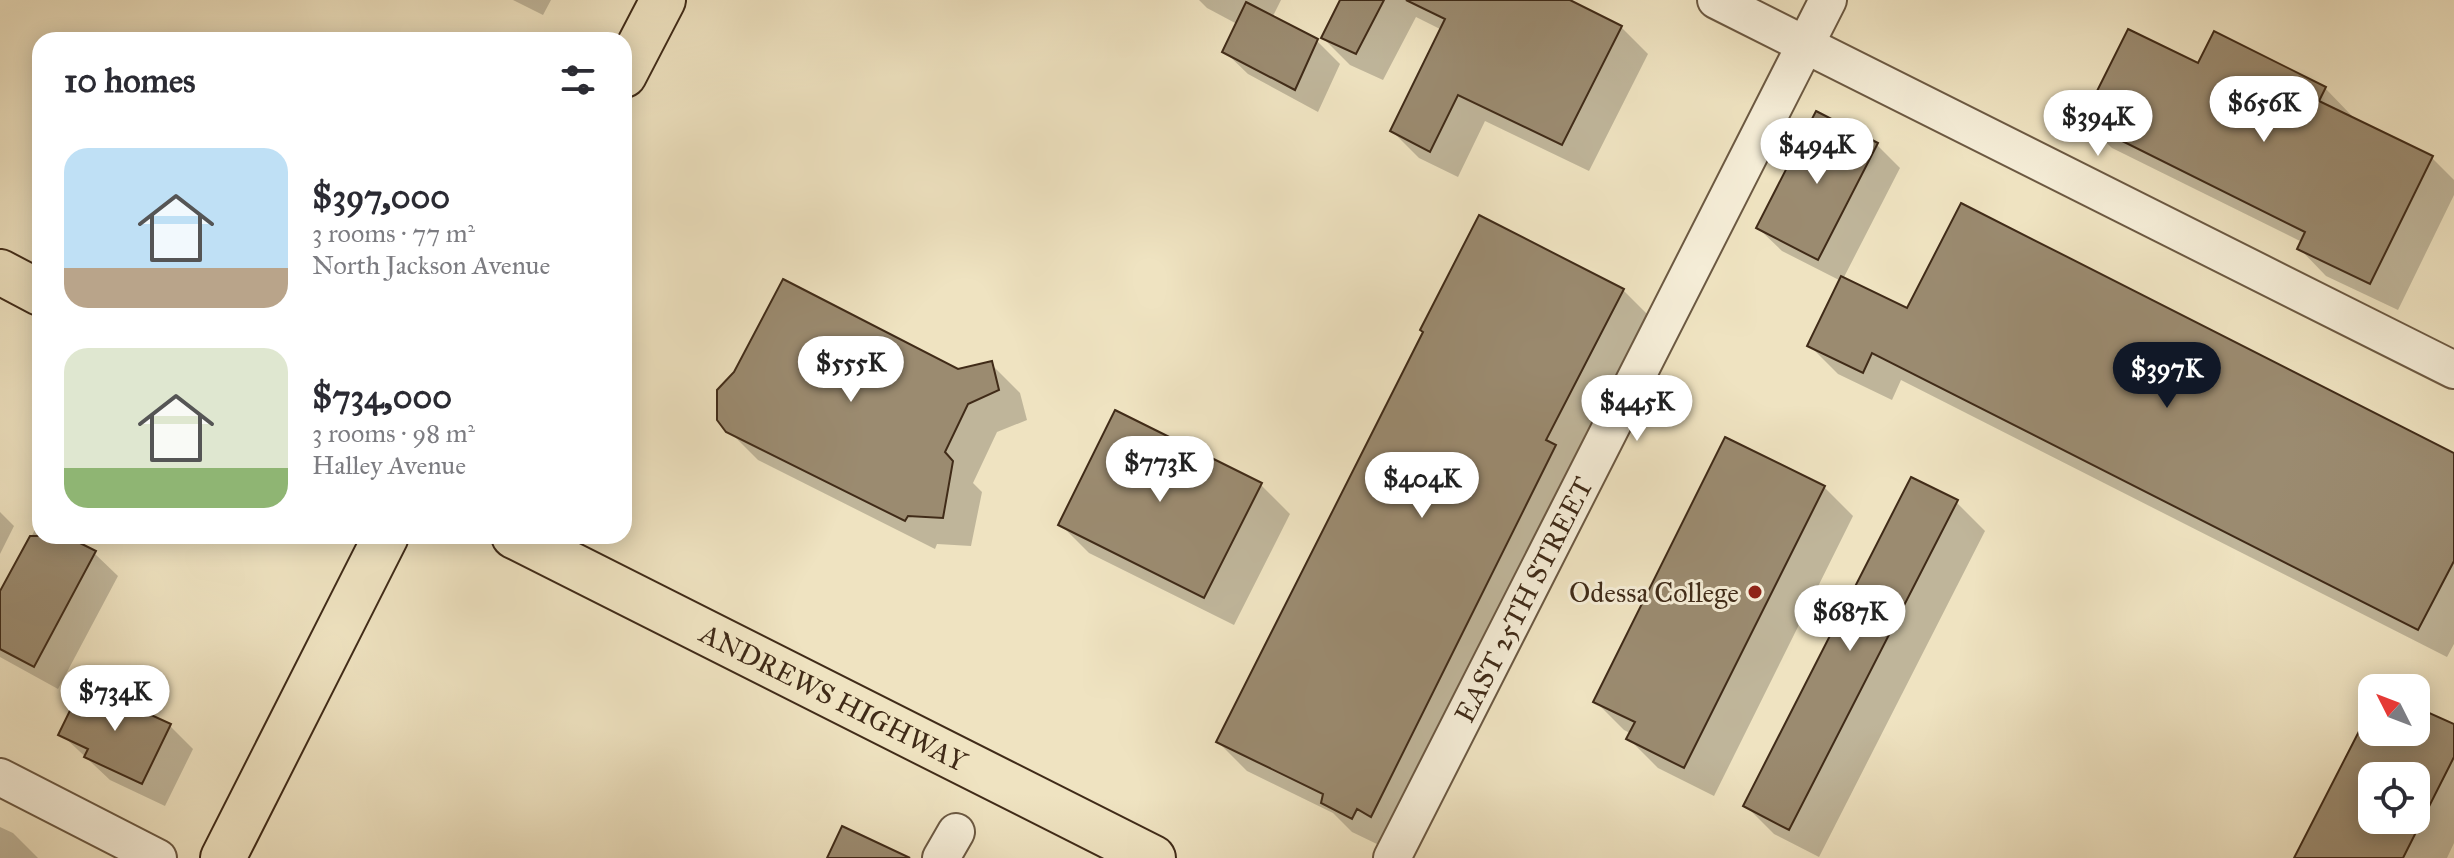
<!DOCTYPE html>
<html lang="en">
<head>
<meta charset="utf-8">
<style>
	:root { --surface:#fff; --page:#f2f2f3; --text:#2b2b33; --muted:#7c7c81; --accent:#111827 }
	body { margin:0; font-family:"IM FELL Great Primer",serif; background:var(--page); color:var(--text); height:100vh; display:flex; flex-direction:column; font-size:30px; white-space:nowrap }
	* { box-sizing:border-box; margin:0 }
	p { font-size:26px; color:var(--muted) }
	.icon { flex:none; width:44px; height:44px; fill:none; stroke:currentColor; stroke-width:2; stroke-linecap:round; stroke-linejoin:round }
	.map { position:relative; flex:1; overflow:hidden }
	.panel { position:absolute; left:32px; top:32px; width:600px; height:512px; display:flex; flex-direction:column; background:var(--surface); border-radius:24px; box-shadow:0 4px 20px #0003 }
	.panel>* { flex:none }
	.needle { width:52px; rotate:312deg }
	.fabs { position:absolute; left:2358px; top:674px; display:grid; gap:16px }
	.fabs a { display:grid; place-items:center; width:72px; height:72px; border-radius:16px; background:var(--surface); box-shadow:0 4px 20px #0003; font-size:40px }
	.price { position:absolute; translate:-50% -68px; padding:0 18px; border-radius:28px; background:#fff; color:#222; font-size:26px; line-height:52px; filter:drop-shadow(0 2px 4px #0008) }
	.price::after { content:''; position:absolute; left:50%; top:48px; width:24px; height:18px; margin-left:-12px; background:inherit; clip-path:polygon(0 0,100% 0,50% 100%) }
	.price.active { background:var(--accent); color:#fff }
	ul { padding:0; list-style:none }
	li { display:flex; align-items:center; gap:24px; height:200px; padding:0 32px }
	li span { display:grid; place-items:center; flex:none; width:224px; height:160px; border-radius:24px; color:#555 }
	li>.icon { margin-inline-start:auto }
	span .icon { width:96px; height:96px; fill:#fffc; stroke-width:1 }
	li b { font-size:34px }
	h2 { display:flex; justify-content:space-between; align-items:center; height:96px; padding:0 32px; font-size:34px }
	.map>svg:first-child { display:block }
	.shadow { fill:#0003; fill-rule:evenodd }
	.building { fill:#9b8b70; stroke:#402b18; stroke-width:2; fill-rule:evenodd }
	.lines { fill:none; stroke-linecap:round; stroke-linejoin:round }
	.minor-casing { stroke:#6c5942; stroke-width:40 }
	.primary-casing { stroke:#402b18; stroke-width:48 }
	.minor { stroke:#f5edd7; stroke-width:36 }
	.primary { stroke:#efe3c1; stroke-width:44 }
	.poi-dot { fill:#8f2418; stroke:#f5edd7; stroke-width:3 }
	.labels { text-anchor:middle; stroke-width:6; stroke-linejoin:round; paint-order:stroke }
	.poi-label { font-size:28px; fill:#402b18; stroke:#f5edd7; text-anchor:end }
	.street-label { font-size:28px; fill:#402b18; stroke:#f5edd7 }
</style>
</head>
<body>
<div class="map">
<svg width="2454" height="858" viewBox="0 0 2454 858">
	<rect width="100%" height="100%" fill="#efe3c1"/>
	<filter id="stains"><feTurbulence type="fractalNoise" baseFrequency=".0025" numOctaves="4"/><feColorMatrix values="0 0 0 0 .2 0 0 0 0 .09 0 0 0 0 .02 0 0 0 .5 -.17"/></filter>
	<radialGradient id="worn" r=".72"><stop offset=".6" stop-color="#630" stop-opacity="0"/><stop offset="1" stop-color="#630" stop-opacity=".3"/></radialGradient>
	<path class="shadow" d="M 513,0 L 551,0 L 543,15 Z
		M 1199,0 L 1281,0 L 1272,18 L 1317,41 L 1340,64 L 1318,112 L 1248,74 L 1224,51 L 1237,24 L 1207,8 Z
		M 1342,0 L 1565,0 L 1621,27 L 1648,54 L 1589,171 L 1485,121 L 1458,177 L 1419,158 L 1392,131 L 1442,30 L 1416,17 L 1383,80 L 1350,65 L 1323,38 Z
		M 2198,66 L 2325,88 L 2352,116 L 2350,119 L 2432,158 L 2454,180 L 2454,195 L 2398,310 L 2326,276 L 2299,248 L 2302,242 L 2112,148 L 2084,121 Z
		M 1876,144 L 1900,168 L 1843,279 L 1908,310 L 2454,455 L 2454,644 L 2447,657 L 1901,380 L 1892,400 L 1838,374 L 1810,346 L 1841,281 L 1782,251 L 1758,228 Z
		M 1623,290 L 1652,319 L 1381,846 L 1352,832 L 1333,813 L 1247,771 L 1218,742 L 1425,333 Z
		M 991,364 L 1020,393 L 1027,420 L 997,432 L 973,483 L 982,492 L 971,546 L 937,544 L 935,549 L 758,460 L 728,430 Z
		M 1261,485 L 1290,514 L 1234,625 L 1089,553 L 1060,524 Z
		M 1824,487 L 1853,516 L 1714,796 L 1658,768 L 1629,739 L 1632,734 L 1624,730 L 1595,701 Z
		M 1956,502 L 1985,531 L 1819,857 L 1774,834 L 1745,805 Z
		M 0,512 L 14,526 L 0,554 Z
		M 38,524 L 40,536 L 62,536 L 94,553 L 118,576 L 58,689 L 0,657 L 0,596 Z
		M 2416,709 L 2454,726 L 2454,843 L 2447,858 L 2296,858 L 2372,710 L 2372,732 L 2416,732 ZM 2372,776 L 2416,776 L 2416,820 L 2372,820 Z
		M 170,726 L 193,749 L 165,806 L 110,780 L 61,734 Z
		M 0,827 L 13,833 L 38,858 L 0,858 Z"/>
	<path class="building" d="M 1340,0 L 1384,0 L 1356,54 L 1321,38 Z
		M 1406,0 L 1570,0 L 1622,26 L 1562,145 L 1458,95 L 1430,152 L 1390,131 L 1445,19 Z
		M 1246,2 L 1318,39 L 1295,90 L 1222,52 Z
		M 2128,29 L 2198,63 L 2214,31 L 2326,87 L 2319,101 L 2433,156 L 2370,284 L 2297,249 L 2305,232 L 2082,121 Z
		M 1816,111 L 1878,143 L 1818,260 L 1756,228 Z
		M 1961,203 L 2454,453 L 2454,561 L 2418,630 L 1872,353 L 1863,373 L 1807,346 L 1841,276 L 1907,308 Z
		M 1479,215 L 1624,289 L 1546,440 L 1556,445 L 1371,817 L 1357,809 L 1352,819 L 1321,803 L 1323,794 L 1216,742 L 1423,332 L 1420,330 Z
		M 783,279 L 958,369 L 992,361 L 999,390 L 968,404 L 945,452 L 953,461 L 943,518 L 908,516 L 905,521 L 726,432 L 717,420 L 717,390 L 734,372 Z
		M 1115,410 L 1262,483 L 1204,598 L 1058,525 Z
		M 1725,437 L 1825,486 L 1684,768 L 1626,739 L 1635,722 L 1593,702 Z
		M 1911,477 L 1958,500 L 1789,830 L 1743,806 Z
		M 30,536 L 66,536 L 96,551 L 34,667 L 0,649 L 0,591 Z
		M 83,684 L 171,724 L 142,784 L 84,757 L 88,749 L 58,735 Z
		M 2372,706 L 2372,732 L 2416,732 L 2416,707 L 2454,724 L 2454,757 L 2403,858 L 2294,858 ZM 2372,776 L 2416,776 L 2416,820 L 2372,820 Z
		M 842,826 L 910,858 L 827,858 Z"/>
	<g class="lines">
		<g class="minor-casing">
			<g id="minor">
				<path d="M 1716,0 L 2454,370"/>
				<path d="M 0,777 L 158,858"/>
				<path d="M 941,858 L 956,832"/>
				<path id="s1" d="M 1392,858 L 1828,0"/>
			</g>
		</g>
		<g class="primary-casing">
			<g id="primary">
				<path d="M 624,75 L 663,0"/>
				<path d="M 0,272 L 40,293"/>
				<path id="s2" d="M 514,536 L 1153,858"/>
				<path d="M 223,858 L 386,536"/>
			</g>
		</g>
		<use href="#minor" class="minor"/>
		<use href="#primary" class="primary"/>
	</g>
	<circle class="poi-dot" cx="1755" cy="592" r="8"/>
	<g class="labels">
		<g class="poi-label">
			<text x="1739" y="602">Odessa College</text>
		</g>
		<g class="street-label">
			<text dy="10" stroke="none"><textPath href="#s1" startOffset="290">EAST 25TH STREET</textPath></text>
			<text dy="10" stroke="none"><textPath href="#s2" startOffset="358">ANDREWS HIGHWAY</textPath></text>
		</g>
	</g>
	<rect width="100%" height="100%" filter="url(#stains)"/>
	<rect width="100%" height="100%" fill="url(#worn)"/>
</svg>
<div class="fabs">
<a><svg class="needle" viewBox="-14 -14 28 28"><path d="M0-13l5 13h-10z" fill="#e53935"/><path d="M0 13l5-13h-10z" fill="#7c7c81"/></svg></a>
<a><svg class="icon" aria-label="locate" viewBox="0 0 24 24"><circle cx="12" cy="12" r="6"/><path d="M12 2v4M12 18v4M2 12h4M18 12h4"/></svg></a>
</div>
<b class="price" style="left:2264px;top:144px">$656K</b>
<b class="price" style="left:2098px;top:158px">$394K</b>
<b class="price" style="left:1817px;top:186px">$494K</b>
<b class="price" style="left:851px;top:404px">$555K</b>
<b class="price active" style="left:2167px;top:410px">$397K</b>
<b class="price" style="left:1637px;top:443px">$445K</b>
<b class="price" style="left:1160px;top:504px">$773K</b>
<b class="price" style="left:1422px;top:520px">$404K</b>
<b class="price" style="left:1850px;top:653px">$687K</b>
<b class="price" style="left:115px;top:733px">$734K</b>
<section class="panel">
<h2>10 homes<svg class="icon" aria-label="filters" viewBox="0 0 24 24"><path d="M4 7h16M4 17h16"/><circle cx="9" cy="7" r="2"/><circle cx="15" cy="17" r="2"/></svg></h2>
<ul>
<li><span style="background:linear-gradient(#bfe0f5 75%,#b9a48a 0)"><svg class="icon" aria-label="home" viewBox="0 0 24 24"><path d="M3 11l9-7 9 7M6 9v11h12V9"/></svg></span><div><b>$397,000</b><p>3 rooms · 77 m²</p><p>North Jackson Avenue</p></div></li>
<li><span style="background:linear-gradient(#dfe7d0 75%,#8fb573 0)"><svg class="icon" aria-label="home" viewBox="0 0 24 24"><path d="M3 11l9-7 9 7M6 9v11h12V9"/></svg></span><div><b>$734,000</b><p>3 rooms · 98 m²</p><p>Halley Avenue</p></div></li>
</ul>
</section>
</div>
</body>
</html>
